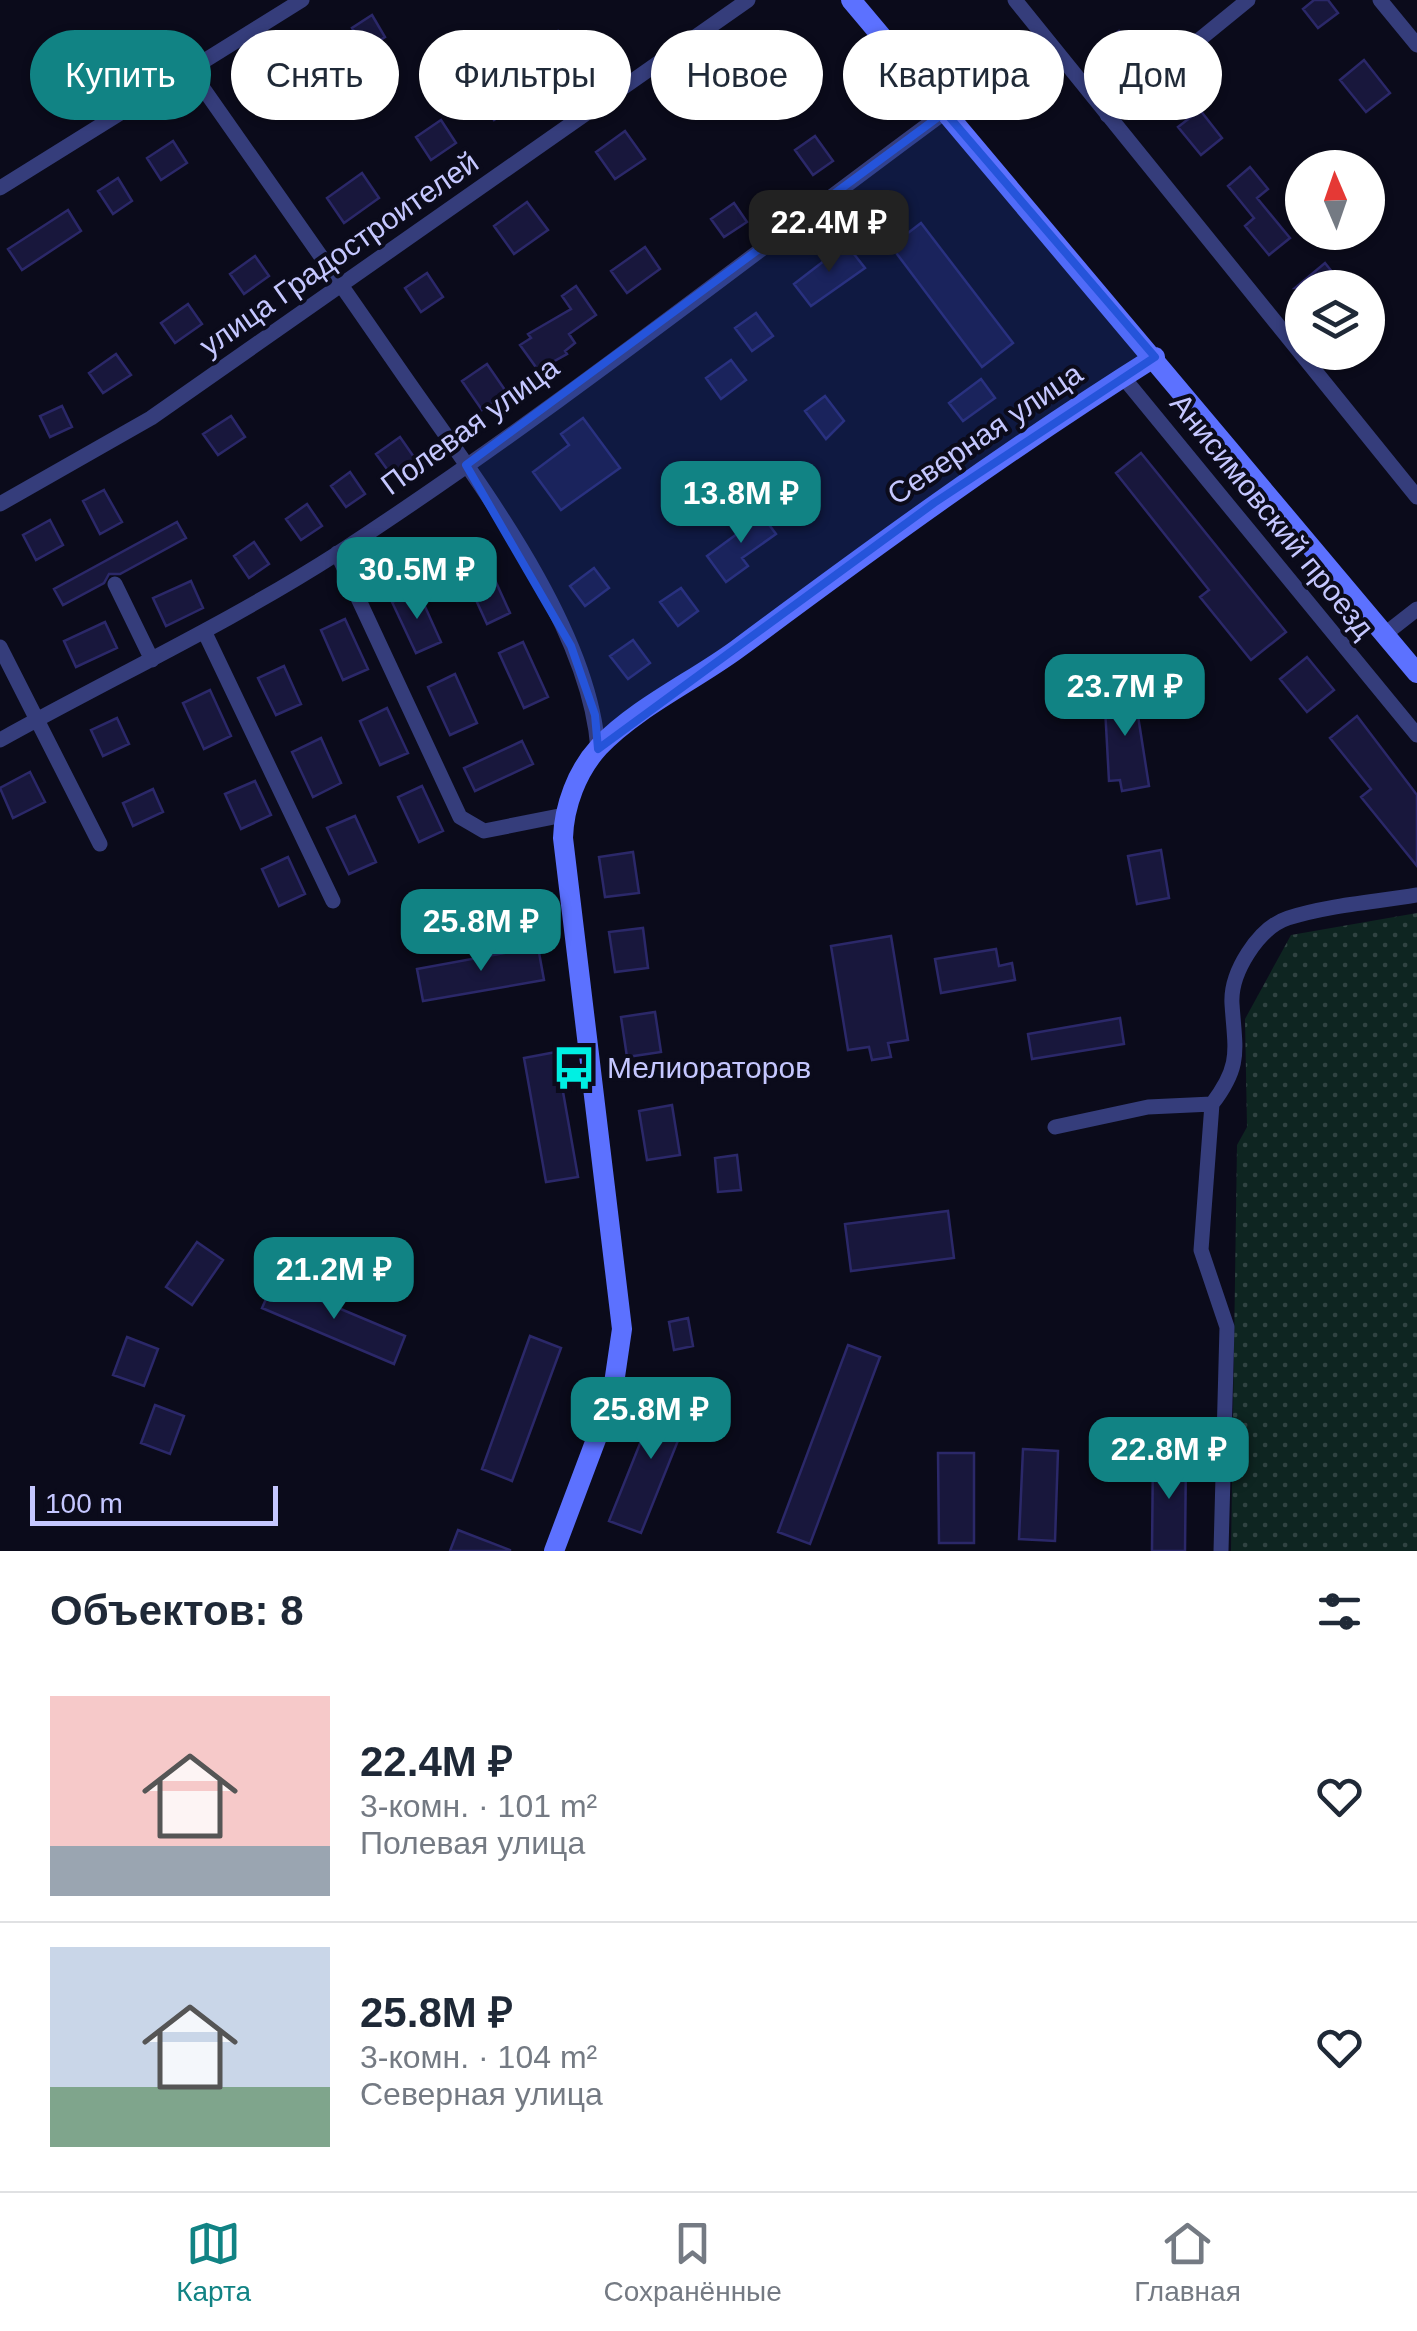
<!DOCTYPE html>
<html lang="ru">
<head>
<meta charset="utf-8">
<style>
	:root { --surface:#fff; --page:#f2f2f3; --text:#1f2937; --muted:#747a83; --line:#e0e1e3; --accent:#118384 }
	body { margin:0; font-family:Helvetica,sans-serif; background:var(--page); color:var(--text); height:100vh; display:flex; flex-direction:column; font-size:38px; white-space:nowrap }
	* { box-sizing:border-box; margin:0 }
	p { font-size:32px; color:var(--muted) }
	.icon { flex:none; width:55px; height:55px; fill:none; stroke:currentColor; stroke-width:2; stroke-linecap:round; stroke-linejoin:round }
	.map { position:relative; height:1551px; overflow:hidden }
	.panel { display:flex; flex-direction:column; background:var(--surface); flex:1 }
	.panel>* { flex:none }
	.top-card { position:absolute; left:30px; top:30px; width:1358px; height:90px; display:flex; gap:20px }
	.needle { width:65px; rotate:358deg }
	.fabs { position:absolute; left:1285px; top:150px; display:grid; gap:20px }
	.fabs a { display:grid; place-items:center; width:100px; height:100px; border-radius:50%; background:var(--surface); box-shadow:0 2px 8px #0004; font-size:50px }
	.scale { position:absolute; left:30px; bottom:25px; width:248px; box-sizing:border-box; padding-left:10px; border:5px solid #c5c7ff; border-top:0; font-size:28px; line-height:35px; white-space:nowrap; color:#c5c7ff; -webkit-text-stroke:8px #0b0b1b; paint-order:stroke }
	.price { position:absolute; translate:-50% -85px; padding:0 22px; border-radius:20px; background:var(--accent); color:#fff; font-size:32px; line-height:65px; filter:drop-shadow(0 2px 5px #0008) }
	.price::after { content:''; position:absolute; left:50%; top:60px; width:30px; height:22px; margin-left:-15px; background:inherit; clip-path:polygon(0 0,100% 0,50% 100%) }
	.price.active { background:#222; color:#fff }
	ul { padding:0; list-style:none }
	li { display:flex; align-items:center; gap:30px; height:250px; padding:0 50px }
	li+li { border-top:2px solid var(--line) }
	li span { display:grid; place-items:center; flex:none; width:280px; height:200px; border-radius:0px; color:#555 }
	li>.icon { margin-inline-start:auto }
	span .icon { width:120px; height:120px; fill:#fffc; stroke-width:1 }
	li b { font-size:42px }
	h2 { display:flex; justify-content:space-between; align-items:center; height:120px; padding:0 50px; font-size:42px }
	.chip { padding:0 35px; border-radius:45px; background:var(--surface); box-shadow:0 2px 8px #0004; font-size:35px; line-height:90px }
	.chip.active { background:var(--accent); color:#fff }
	.tab-bar { display:flex; justify-content:space-around; align-items:center; height:140px; border-top:2px solid var(--line); background:var(--surface); font-size:28px; color:var(--muted) }
	.tab-bar a { display:grid; justify-items:center; gap:5px }
	.tab-bar .active { color:var(--accent) }
	.map>svg:first-child { display:block }
	.grass { fill:url(#grass-dots) }
	.building { fill:#18173c; stroke:#2b2869; stroke-width:2.5 }
	.lines { fill:none; stroke-linecap:round; stroke-linejoin:round }
	.street { stroke:#353d7b; stroke-width:15 }
	.secondary { stroke:#5c71ff; stroke-width:20 }
	.marked { fill:#2554da; fill-opacity:0.2; stroke:#2554da; stroke-width:8; stroke-linejoin:round }
	.labels { text-anchor:middle; stroke-width:8; stroke-linejoin:round; paint-order:stroke }
	.street-label { font-size:30px; fill:#c5c7ff; stroke:#0b0b1b }
	.poi-label { font-size:30px; fill:#c5c7ff; stroke:#0b0b1b; text-anchor:start }
</style>
</head>
<body>
<div class="map">
<svg width="1417" height="1551" viewBox="0 0 1417 1551">
	<defs>
		<pattern id="grass-dots" width="8" height="8" patternUnits="userSpaceOnUse" patternTransform="scale(2.5)"><rect width="8" height="8" fill="#0e2521"/><path d="M2 2h.1M6 6h.1" fill="none" stroke="#304342" stroke-width="1.8" stroke-linecap="round"/></pattern>
	</defs>
	<rect width="100%" height="100%" fill="#0b0b1b"/>
	<path class="grass" d="M 1417,913 L 1417,1551 L 1231,1551 L 1237,1145 L 1247,1127 L 1245,1019 L 1291,935 Z"/>
	<path class="building" d="M 1314,0 L 1328,0 L 1338,13 L 1318,28 L 1303,9 Z
		M 372,15 L 385,37 L 365,50 L 352,28 Z
		M 558,31 L 579,60 L 548,83 L 527,54 Z
		M 1119,31 L 1136,52 L 1114,70 L 1097,49 Z
		M 760,35 L 769,47 L 736,70 L 748,86 L 719,107 L 700,79 Z
		M 305,54 L 320,77 L 290,95 L 276,73 Z
		M 1364,60 L 1390,93 L 1366,112 L 1340,80 Z
		M 504,71 L 523,100 L 494,120 L 474,91 Z
		M 1200,110 L 1222,138 L 1201,155 L 1178,127 Z
		M 441,120 L 456,143 L 431,160 L 416,137 Z
		M 625,131 L 645,159 L 615,179 L 596,152 Z
		M 815,136 L 833,161 L 813,175 L 795,150 Z
		M 173,141 L 187,163 L 161,180 L 147,158 Z
		M 1250,167 L 1268,189 L 1257,198 L 1290,238 L 1269,255 L 1245,226 L 1254,218 L 1228,186 Z
		M 362,173 L 379,198 L 344,223 L 327,198 Z
		M 118,178 L 132,201 L 113,214 L 98,191 Z
		M 527,202 L 548,230 L 514,254 L 494,226 Z
		M 734,203 L 747,222 L 724,237 L 711,219 Z
		M 68,210 L 81,231 L 22,270 L 8,249 Z
		M 921,223 L 1013,343 L 982,367 L 891,246 Z
		M 846,244 L 865,268 L 811,306 L 794,284 Z
		M 645,247 L 660,269 L 627,293 L 611,271 Z
		M 255,256 L 269,276 L 244,294 L 230,274 Z
		M 1325,263 L 1345,288 L 1295,288 Z
		M 427,273 L 443,297 L 421,312 L 405,288 Z
		M 576,286 L 596,315 L 569,334 L 575,343 L 565,351 L 567,354 L 538,370 L 520,345 L 531,338 L 528,334 L 571,309 L 562,296 Z
		M 188,304 L 202,324 L 175,343 L 161,323 Z
		M 756,313 L 773,336 L 752,351 L 735,328 Z
		M 116,354 L 131,375 L 103,393 L 89,373 Z
		M 731,360 L 746,380 L 721,399 L 706,378 Z
		M 487,364 L 507,393 L 482,410 L 462,381 Z
		M 981,379 L 995,398 L 963,421 L 949,403 Z
		M 825,396 L 844,421 L 826,439 L 805,411 Z
		M 62,406 L 72,427 L 50,437 L 40,416 Z
		M 231,416 L 245,437 L 218,455 L 203,434 Z
		M 583,418 L 620,468 L 561,510 L 533,472 L 569,445 L 561,434 Z
		M 400,437 L 416,460 L 392,476 L 376,454 Z
		M 1141,453 L 1286,632 L 1251,660 L 1200,597 L 1209,590 L 1116,473 Z
		M 350,472 L 365,494 L 346,507 L 331,486 Z
		M 104,490 L 122,522 L 100,534 L 83,501 Z
		M 307,504 L 322,526 L 301,540 L 286,519 Z
		M 758,510 L 776,534 L 742,558 L 748,566 L 726,582 L 707,556 L 745,528 L 741,523 Z
		M 50,520 L 63,545 L 36,560 L 23,535 Z
		M 177,522 L 186,538 L 120,574 L 109,574 L 104,583 L 63,605 L 54,589 Z
		M 254,542 L 269,564 L 249,578 L 234,556 Z
		M 484,556 L 510,613 L 487,624 L 461,567 Z
		M 594,568 L 609,588 L 585,606 L 570,586 Z
		M 191,581 L 203,608 L 166,626 L 153,598 Z
		M 681,588 L 698,611 L 678,626 L 660,602 Z
		M 418,591 L 441,642 L 416,653 L 392,602 Z
		M 345,619 L 368,669 L 343,680 L 321,630 Z
		M 105,622 L 117,648 L 76,667 L 64,641 Z
		M 633,640 L 650,663 L 628,679 L 610,656 Z
		M 523,642 L 548,697 L 524,708 L 499,653 Z
		M 1307,657 L 1334,690 L 1307,712 L 1280,679 Z
		M 284,666 L 301,704 L 276,715 L 258,678 Z
		M 455,674 L 477,723 L 450,735 L 428,687 Z
		M 1133,684 L 1149,786 L 1122,791 L 1120,780 L 1109,781 L 1104,689 Z
		M 210,690 L 231,736 L 204,749 L 183,703 Z
		M 387,708 L 408,753 L 380,765 L 360,721 Z
		M 1357,716 L 1417,795 L 1417,866 L 1361,797 L 1371,789 L 1330,738 Z
		M 117,718 L 129,744 L 103,756 L 91,730 Z
		M 321,738 L 341,783 L 313,797 L 292,752 Z
		M 522,741 L 533,764 L 475,791 L 464,768 Z
		M 30,772 L 45,802 L 13,818 L 0,788 Z
		M 255,781 L 271,815 L 241,829 L 225,794 Z
		M 422,786 L 443,831 L 419,842 L 398,797 Z
		M 153,789 L 163,812 L 133,826 L 123,803 Z
		M 355,816 L 376,862 L 349,874 L 327,828 Z
		M 1161,850 L 1169,898 L 1137,904 L 1128,856 Z
		M 633,852 L 639,893 L 605,897 L 599,857 Z
		M 288,857 L 305,894 L 279,906 L 262,869 Z
		M 643,928 L 648,968 L 615,972 L 609,932 Z
		M 891,936 L 908,1040 L 888,1043 L 891,1057 L 872,1060 L 869,1047 L 848,1050 L 831,946 Z
		M 538,947 L 544,980 L 423,1001 L 417,969 Z
		M 996,949 L 999,966 L 1012,963 L 1015,980 L 941,993 L 935,959 Z
		M 655,1012 L 661,1052 L 627,1057 L 621,1017 Z
		M 1120,1018 L 1124,1044 L 1032,1059 L 1028,1034 Z
		M 556,1052 L 578,1177 L 546,1182 L 524,1058 Z
		M 672,1105 L 680,1155 L 647,1160 L 639,1111 Z
		M 737,1155 L 741,1190 L 718,1192 L 715,1158 Z
		M 948,1211 L 954,1258 L 851,1271 L 845,1224 Z
		M 197,1242 L 223,1260 L 192,1305 L 166,1287 Z
		M 274,1281 L 405,1336 L 394,1364 L 262,1308 Z
		M 688,1318 L 693,1346 L 674,1350 L 669,1322 Z
		M 530,1336 L 561,1348 L 512,1481 L 482,1469 Z
		M 127,1337 L 158,1349 L 144,1386 L 113,1375 Z
		M 848,1345 L 880,1357 L 810,1544 L 778,1532 Z
		M 661,1391 L 693,1403 L 641,1533 L 609,1521 Z
		M 155,1405 L 184,1416 L 170,1454 L 141,1443 Z
		M 1023,1449 L 1058,1451 L 1055,1541 L 1019,1539 Z
		M 1153,1452 L 1186,1452 L 1185,1551 L 1152,1551 Z
		M 938,1453 L 974,1453 L 974,1543 L 939,1543 Z
		M 458,1530 L 510,1550 L 510,1551 L 450,1551 Z"/>
	<g class="lines">
		<path class="street" d="M 1015,0 L 1417,497
			M 1380,0 L 1417,45
			M 191,71 C 261,171 331,270 400,370 C 471,473 589,622 598,749
			M 1107,115 L 1248,0
			M 0,188 L 302,0
			M 1123,377 L 1417,735
			M 0,504 L 151,418 L 748,0
			M 337,553 L 460,817 L 484,831 L 564,815
			M 115,584 L 152,660
			M 205,633 L 333,901
			M 1385,634 L 1417,609
			M 0,647 L 100,844
			M 0,740 C 113,677 229,623 338,553 C 547,417 744,260 945,112
			M 1212,1104 L 1201,1250 L 1227,1327 L 1221,1551
			M 1055,1127 L 1148,1107 L 1212,1104 C 1242,1065 1235,1050 1232,1004 C 1230,973 1258,928 1288,918 C 1328,905 1376,902 1417,895"/>
		<path class="secondary" d="M 851,0 L 1417,673
			M 554,1551 L 612,1397 L 622,1329 L 563,838 C 564,806 577,771 599,747 C 636,708 692,682 736,650 C 873,548 1010,448 1155,357"/>
	</g>
	<path class="marked" d="M 945,112 L 1155,357 L 934,503 L 598,749 L 595,715 L 571,646 L 466,465 Z"/>
	<defs>
		<g id="bus-bare" transform="scale(3.45)"><path d="M-5-6H5V4H4V6H2V4H-2V6H-4V4H-5ZM-3.5-4V0h7V-4ZM-3.5 1.2v1.5H-2V1.2ZM2 1.2v1.5H3.5V1.2Z" fill="#00f0e3" stroke="#0b0b1b" stroke-width="2.5" paint-order="stroke"/></g>
	</defs>
	<g fill-rule="evenodd">
		<use href="#bus-bare" x="574" y="1068"/>
	</g>
	<g class="labels">
		<g class="street-label">
			<text transform="translate(339 254) rotate(-35)" y="10">улица Градостроителей</text>
			<text transform="translate(470 426) rotate(-36)" y="10">Полевая улица</text>
			<text transform="translate(985 434) rotate(-34)" y="10">Северная улица</text>
			<text transform="translate(1272 516) rotate(51)" y="10">Анисимовский проезд</text>
		</g>
		<g class="poi-label">
			<text x="607" y="1078">Мелиораторов</text>
		</g>
	</g>
</svg>
<div class="fabs">
<a><svg class="needle" viewBox="-14 -14 28 28"><path d="M0-13l5 13h-10z" fill="#e53935"/><path d="M0 13l5-13h-10z" fill="#747a83"/></svg></a>
<a><svg class="icon" aria-label="layers" viewBox="0 0 24 24"><path d="M12 4l9 5-9 5-9-5zM3 14l9 5 9-5"/></svg></a>
</div>
<div class="scale">100 m</div>
<b class="price active" style="left:829px;top:275px">22.4M ₽</b>
<b class="price" style="left:741px;top:546px">13.8M ₽</b>
<b class="price" style="left:417px;top:622px">30.5M ₽</b>
<b class="price" style="left:1125px;top:739px">23.7M ₽</b>
<b class="price" style="left:481px;top:974px">25.8M ₽</b>
<b class="price" style="left:334px;top:1322px">21.2M ₽</b>
<b class="price" style="left:651px;top:1462px">25.8M ₽</b>
<b class="price" style="left:1169px;top:1502px">22.8M ₽</b>
<div class="top-card">
<a class="chip active">Купить</a>
<a class="chip">Снять</a>
<a class="chip">Фильтры</a>
<a class="chip">Новое</a>
<a class="chip">Квартира</a>
<a class="chip">Дом</a>
</div>
</div>
<section class="panel">
<h2>Объектов: 8<svg class="icon" aria-label="filters" viewBox="0 0 24 24"><path d="M4 7h16M4 17h16"/><circle cx="9" cy="7" r="2"/><circle cx="15" cy="17" r="2"/></svg></h2>
<ul>
<li><span style="background:linear-gradient(#f6c9c9 75%,#9aa5b1 0)"><svg class="icon" aria-label="home" viewBox="0 0 24 24"><path d="M3 11l9-7 9 7M6 9v11h12V9"/></svg></span><div><b>22.4M ₽</b><p>3-комн. · 101 m²</p><p>Полевая улица</p></div><svg class="icon" aria-label="heart" viewBox="0 0 24 24"><path d="M12 20l-8-8c-3-5 5-10 8-4 3-6 11-1 8 4z"/></svg></li>
<li><span style="background:linear-gradient(#c9d6e8 70%,#7fa58c 0)"><svg class="icon" aria-label="home" viewBox="0 0 24 24"><path d="M3 11l9-7 9 7M6 9v11h12V9"/></svg></span><div><b>25.8M ₽</b><p>3-комн. · 104 m²</p><p>Северная улица</p></div><svg class="icon" aria-label="heart" viewBox="0 0 24 24"><path d="M12 20l-8-8c-3-5 5-10 8-4 3-6 11-1 8 4z"/></svg></li>
</ul>
</section>
<nav class="tab-bar">
<a class="active"><svg class="icon" aria-label="map" viewBox="0 0 24 24"><path d="M3 6l6-2 6 2 6-2v14l-6 2-6-2-6 2zM9 4v14M15 6v14"/></svg>Карта</a>
<a><svg class="icon" aria-label="saved" viewBox="0 0 24 24"><path d="M7 4h10v16l-5-4-5 4z"/></svg>Сохранённые</a>
<a><svg class="icon" aria-label="home" viewBox="0 0 24 24"><path d="M3 11l9-7 9 7M6 9v11h12V9"/></svg>Главная</a>
</nav>
</body>
</html>
